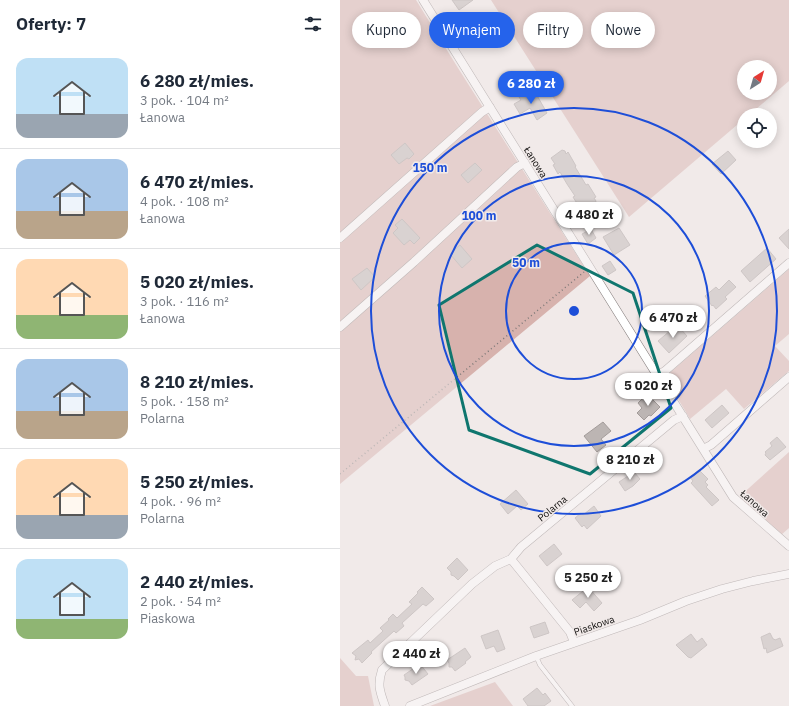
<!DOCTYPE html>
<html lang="pl">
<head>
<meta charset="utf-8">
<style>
	:root { --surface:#fff; --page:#f2f2f3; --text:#1f2937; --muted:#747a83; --line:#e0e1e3; --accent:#2563eb }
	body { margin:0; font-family:"IBM Plex Sans",sans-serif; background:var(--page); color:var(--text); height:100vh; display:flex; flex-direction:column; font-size:15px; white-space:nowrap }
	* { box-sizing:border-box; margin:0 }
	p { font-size:13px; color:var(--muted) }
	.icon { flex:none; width:22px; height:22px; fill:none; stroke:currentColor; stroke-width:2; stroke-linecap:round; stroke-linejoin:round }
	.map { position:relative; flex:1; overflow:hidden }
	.drawer { display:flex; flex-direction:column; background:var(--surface); width:340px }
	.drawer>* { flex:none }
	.guide { position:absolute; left:12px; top:12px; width:377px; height:36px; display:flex; gap:8px }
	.needle { width:26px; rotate:37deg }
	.buttons { position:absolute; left:397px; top:60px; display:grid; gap:8px }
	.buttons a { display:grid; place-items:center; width:40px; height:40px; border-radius:50%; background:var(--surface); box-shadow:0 2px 10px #0003; font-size:20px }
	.price { position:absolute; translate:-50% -34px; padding:0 9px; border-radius:14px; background:#fff; color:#222; font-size:13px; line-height:26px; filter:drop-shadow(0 1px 2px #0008) }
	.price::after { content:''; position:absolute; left:50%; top:24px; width:12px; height:9px; margin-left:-6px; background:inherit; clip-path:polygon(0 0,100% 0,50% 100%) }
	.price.on { background:var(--accent); color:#fff }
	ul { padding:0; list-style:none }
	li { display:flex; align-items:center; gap:12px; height:100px; padding:0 16px }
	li+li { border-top:1px solid var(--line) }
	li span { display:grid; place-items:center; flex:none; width:112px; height:80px; border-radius:12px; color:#555 }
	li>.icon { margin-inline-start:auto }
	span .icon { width:48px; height:48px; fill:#fffc; stroke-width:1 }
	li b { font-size:17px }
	h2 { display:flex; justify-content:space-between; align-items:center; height:48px; padding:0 16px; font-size:17px }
	.tag { padding:0 14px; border-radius:18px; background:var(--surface); box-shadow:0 2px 10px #0003; font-size:14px; line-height:36px }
	.tag.on { background:var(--accent); color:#fff }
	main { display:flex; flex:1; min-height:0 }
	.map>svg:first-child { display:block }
	.green { fill:#d7b2ad; fill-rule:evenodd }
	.building { fill:#bcb5b3; stroke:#a39c9a }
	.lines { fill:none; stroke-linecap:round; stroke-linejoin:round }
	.service-casing { stroke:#867f7e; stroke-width:5 }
	.minor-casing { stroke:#867f7e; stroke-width:9 }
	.path { stroke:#7d7978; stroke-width:1.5; stroke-dasharray:1 3; stroke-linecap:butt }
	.service { stroke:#fff; stroke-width:4 }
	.minor { stroke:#fff; stroke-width:8 }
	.marked { fill:none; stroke:#0f766e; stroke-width:3; stroke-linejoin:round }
	.ring { fill:none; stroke:#1d4ed8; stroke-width:2 }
	.labels { text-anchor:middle; stroke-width:3; stroke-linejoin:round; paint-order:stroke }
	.street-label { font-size:10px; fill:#100e0d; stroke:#f1eae9 }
	.centre { fill:#1d4ed8; stroke:#f1eae9; stroke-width:2 }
	.ring-label { font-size:12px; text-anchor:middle; font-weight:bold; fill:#1d4ed8; stroke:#f1eae9; stroke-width:3; stroke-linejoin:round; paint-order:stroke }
</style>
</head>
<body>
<main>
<section class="drawer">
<h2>Oferty: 7<svg class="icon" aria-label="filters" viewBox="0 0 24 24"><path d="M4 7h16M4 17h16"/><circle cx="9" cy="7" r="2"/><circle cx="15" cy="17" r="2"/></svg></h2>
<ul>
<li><span style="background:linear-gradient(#bfe0f5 70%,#9aa5b1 0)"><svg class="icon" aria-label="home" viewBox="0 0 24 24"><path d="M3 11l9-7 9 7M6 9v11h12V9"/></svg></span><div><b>6 280 zł/mies.</b><p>3 pok. · 104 m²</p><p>Łanowa</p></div></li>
<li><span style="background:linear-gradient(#a9c7e8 65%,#b9a48a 0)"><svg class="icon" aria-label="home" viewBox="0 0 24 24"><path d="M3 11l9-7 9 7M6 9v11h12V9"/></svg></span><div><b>6 470 zł/mies.</b><p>4 pok. · 108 m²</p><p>Łanowa</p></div></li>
<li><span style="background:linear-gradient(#ffd9b3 70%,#8fb573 0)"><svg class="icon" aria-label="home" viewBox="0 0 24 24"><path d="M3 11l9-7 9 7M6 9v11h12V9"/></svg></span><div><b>5 020 zł/mies.</b><p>3 pok. · 116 m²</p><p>Łanowa</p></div></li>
<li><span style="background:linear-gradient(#a9c7e8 65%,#b9a48a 0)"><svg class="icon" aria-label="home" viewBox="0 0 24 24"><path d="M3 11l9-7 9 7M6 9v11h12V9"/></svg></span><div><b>8 210 zł/mies.</b><p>5 pok. · 158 m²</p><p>Polarna</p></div></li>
<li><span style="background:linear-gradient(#ffd9b3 70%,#9aa5b1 0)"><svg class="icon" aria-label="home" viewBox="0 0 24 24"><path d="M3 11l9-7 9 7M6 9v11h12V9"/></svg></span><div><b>5 250 zł/mies.</b><p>4 pok. · 96 m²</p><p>Polarna</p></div></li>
<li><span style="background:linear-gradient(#bfe0f5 75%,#8fb573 0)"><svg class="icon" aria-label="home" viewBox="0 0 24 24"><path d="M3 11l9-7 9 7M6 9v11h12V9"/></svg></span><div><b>2 440 zł/mies.</b><p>2 pok. · 54 m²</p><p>Piaskowa</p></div></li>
</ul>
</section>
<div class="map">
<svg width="449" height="706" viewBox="0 0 449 706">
	<rect width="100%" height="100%" fill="#f1eae9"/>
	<path class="green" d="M 0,0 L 76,0 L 118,68 L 250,276 L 0,484 Z
		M 151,0 L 449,0 L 449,81 L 409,115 L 404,115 L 404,119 L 289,217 ZM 404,67 L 430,67 L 430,93 L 404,93 Z
		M 449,269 L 449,334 L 435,346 L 449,361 L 449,371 L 404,409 L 386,389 L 350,419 L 325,377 Z
		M 449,452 L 449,528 L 441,535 L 399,497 Z
		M 0,658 L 16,676 L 28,676 L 34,706 L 0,706 Z
		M 155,682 L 173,706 L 90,706 Z"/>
	<path class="building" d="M 112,0 L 133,0 L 119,10 Z
		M 138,13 L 147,28 L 133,37 L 123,22 Z
		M 189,91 L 191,94 L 195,92 L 207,113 L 197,120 L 190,108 L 180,114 L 174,104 L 181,100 L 179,97 Z
		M 65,143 L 74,154 L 69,159 L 67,158 L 59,164 L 51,155 Z
		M 222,150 L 225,151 L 226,154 L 228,152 L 236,166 L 235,167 L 237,170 L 246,185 L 248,184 L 256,197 L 254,198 L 256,201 L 255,204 L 244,210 L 240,204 L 238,205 L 233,197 L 235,196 L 227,184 L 220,172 L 218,174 L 213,165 L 215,164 L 211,158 Z
		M 388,151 L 396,160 L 381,174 L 372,164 Z
		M 135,163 L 142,170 L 128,183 L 121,175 Z
		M 62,219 L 80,238 L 74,244 L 70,240 L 64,245 L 53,233 L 58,228 L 55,225 Z
		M 279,228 L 290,245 L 274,255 L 263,237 Z
		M 251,229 L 256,238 L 248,244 L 242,234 Z
		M 449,229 L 449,249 L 439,238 Z
		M 120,245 L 132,259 L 122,268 L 110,254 Z
		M 427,248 L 436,259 L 410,282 L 401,271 Z
		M 270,261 L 276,270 L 268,275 L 262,266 Z
		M 27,268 L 35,277 L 21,290 L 12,279 Z
		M 389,280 L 396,287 L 385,297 L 387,299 L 376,309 L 373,305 L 372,306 L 365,296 L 376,287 L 379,290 Z
		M 337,325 L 347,336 L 329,353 L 318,341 Z
		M 307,394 L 320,407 L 311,416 L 309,415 L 304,420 L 297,413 L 302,408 L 298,403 Z
		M 382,405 L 389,413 L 372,428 L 365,420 Z
		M 263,422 L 271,431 L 261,439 L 266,445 L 257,452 L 244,436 Z
		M 437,437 L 446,447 L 430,460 L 425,455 L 426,453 L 425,452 L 432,446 L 430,443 Z
		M 359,470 L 368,479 L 365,482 L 368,485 L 366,487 L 379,500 L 372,506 L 351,483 L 353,481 L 350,477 Z
		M 294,472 L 300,479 L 293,486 L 285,491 L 279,482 Z
		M 176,490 L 188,504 L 181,510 L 177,506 L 168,514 L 160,504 Z
		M 254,506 L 261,516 L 247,529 L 244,525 L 242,527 L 235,518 L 241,513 L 243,515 Z
		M 214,544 L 222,554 L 207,566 L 199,556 Z
		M 117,558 L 128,570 L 118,580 L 114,576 L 111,575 L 111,572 L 107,568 Z
		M 82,587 L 94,599 L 86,606 L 83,604 L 62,623 L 64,626 L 56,633 L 54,631 L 31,652 L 32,653 L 22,663 L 19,659 L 15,660 L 16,656 L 12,653 L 28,640 L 30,643 L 43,631 L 40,628 L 49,620 L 48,619 L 53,614 L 57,618 L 72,604 L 69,602 L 78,593 L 77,592 Z
		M 248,587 L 262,603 L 254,611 L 246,602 L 240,608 L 232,600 Z
		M 205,622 L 209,633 L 194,638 L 190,627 Z
		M 158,630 L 165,649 L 157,652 L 154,646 L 146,649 L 141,636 Z
		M 430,633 L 433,639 L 434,639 L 435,640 L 440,638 L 443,646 L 427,653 L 426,648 L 424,649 L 421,637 Z
		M 351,634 L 357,642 L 362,638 L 367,645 L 351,658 L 348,657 L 336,645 Z
		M 125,648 L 131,657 L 125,662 L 126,663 L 115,671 L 112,667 L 109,667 L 109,663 L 107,660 Z
		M 80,664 L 88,674 L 72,685 L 69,681 L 65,680 L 65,677 L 64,675 Z
		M 197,688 L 203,695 L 205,693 L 211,701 L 204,706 L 188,706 L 183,699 Z"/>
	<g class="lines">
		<g class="service-casing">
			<path id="service" d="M 196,656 L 200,665 L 232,706"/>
		</g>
		<g class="minor-casing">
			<path id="minor" d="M 83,0 L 393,497 L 449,546
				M 0,238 L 142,112 L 150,107
				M 0,327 L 74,262 L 177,167 L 185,163
				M 318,375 L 325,371 L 449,263
				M 363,449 L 371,445 L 449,377
				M 171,559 L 230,632 L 234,642
				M 45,706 C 40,692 37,685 42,670 L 132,584 L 155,566 L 171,559 L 181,547 L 334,420 L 343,416
				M 70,706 L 196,656 L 300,620 L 346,601 L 382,589 L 413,581 L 449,574"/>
		</g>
		<path class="path" d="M 0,474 L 244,272"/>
		<use href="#service" class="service"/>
		<use href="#minor" class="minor"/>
	</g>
	<path d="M0 0H449V706H0ZM 197,245 L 293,293 L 331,408 L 250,474 L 129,430 L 99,305 Z" fill="#f1eae9" fill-opacity=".55" fill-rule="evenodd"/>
	<path class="marked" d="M 197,245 L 293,293 L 331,408 L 250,474 L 129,430 L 99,305 Z"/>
	<g class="ring">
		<circle cx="234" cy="311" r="68"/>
		<circle cx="234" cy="311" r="135"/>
		<circle cx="234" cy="311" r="203"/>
	</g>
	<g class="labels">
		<g class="street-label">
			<text transform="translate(196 162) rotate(58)" y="4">Łanowa</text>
			<text transform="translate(415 503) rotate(42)" y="4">Łanowa</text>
			<text transform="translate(212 508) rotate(-39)" y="4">Polarna</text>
			<text transform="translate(254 625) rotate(-19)" y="4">Piaskowa</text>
		</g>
	</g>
	<circle cx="234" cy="311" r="6" class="centre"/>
	<g class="ring-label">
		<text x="90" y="172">150 m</text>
		<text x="139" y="220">100 m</text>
		<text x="186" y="267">50 m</text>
	</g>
</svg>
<div class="buttons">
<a><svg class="needle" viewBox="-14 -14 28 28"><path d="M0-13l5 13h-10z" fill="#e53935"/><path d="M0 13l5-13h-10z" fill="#747a83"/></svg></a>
<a><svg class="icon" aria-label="locate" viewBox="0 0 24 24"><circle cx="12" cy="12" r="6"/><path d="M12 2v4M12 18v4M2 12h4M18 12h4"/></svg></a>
</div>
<b class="price on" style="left:191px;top:105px">6 280 zł</b>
<b class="price" style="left:249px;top:236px">4 480 zł</b>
<b class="price" style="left:333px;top:339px">6 470 zł</b>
<b class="price" style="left:308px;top:407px">5 020 zł</b>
<b class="price" style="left:290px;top:481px">8 210 zł</b>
<b class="price" style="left:248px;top:599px">5 250 zł</b>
<b class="price" style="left:76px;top:675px">2 440 zł</b>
<div class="guide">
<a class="tag">Kupno</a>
<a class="tag on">Wynajem</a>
<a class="tag">Filtry</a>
<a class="tag">Nowe</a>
</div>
</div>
</main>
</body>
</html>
